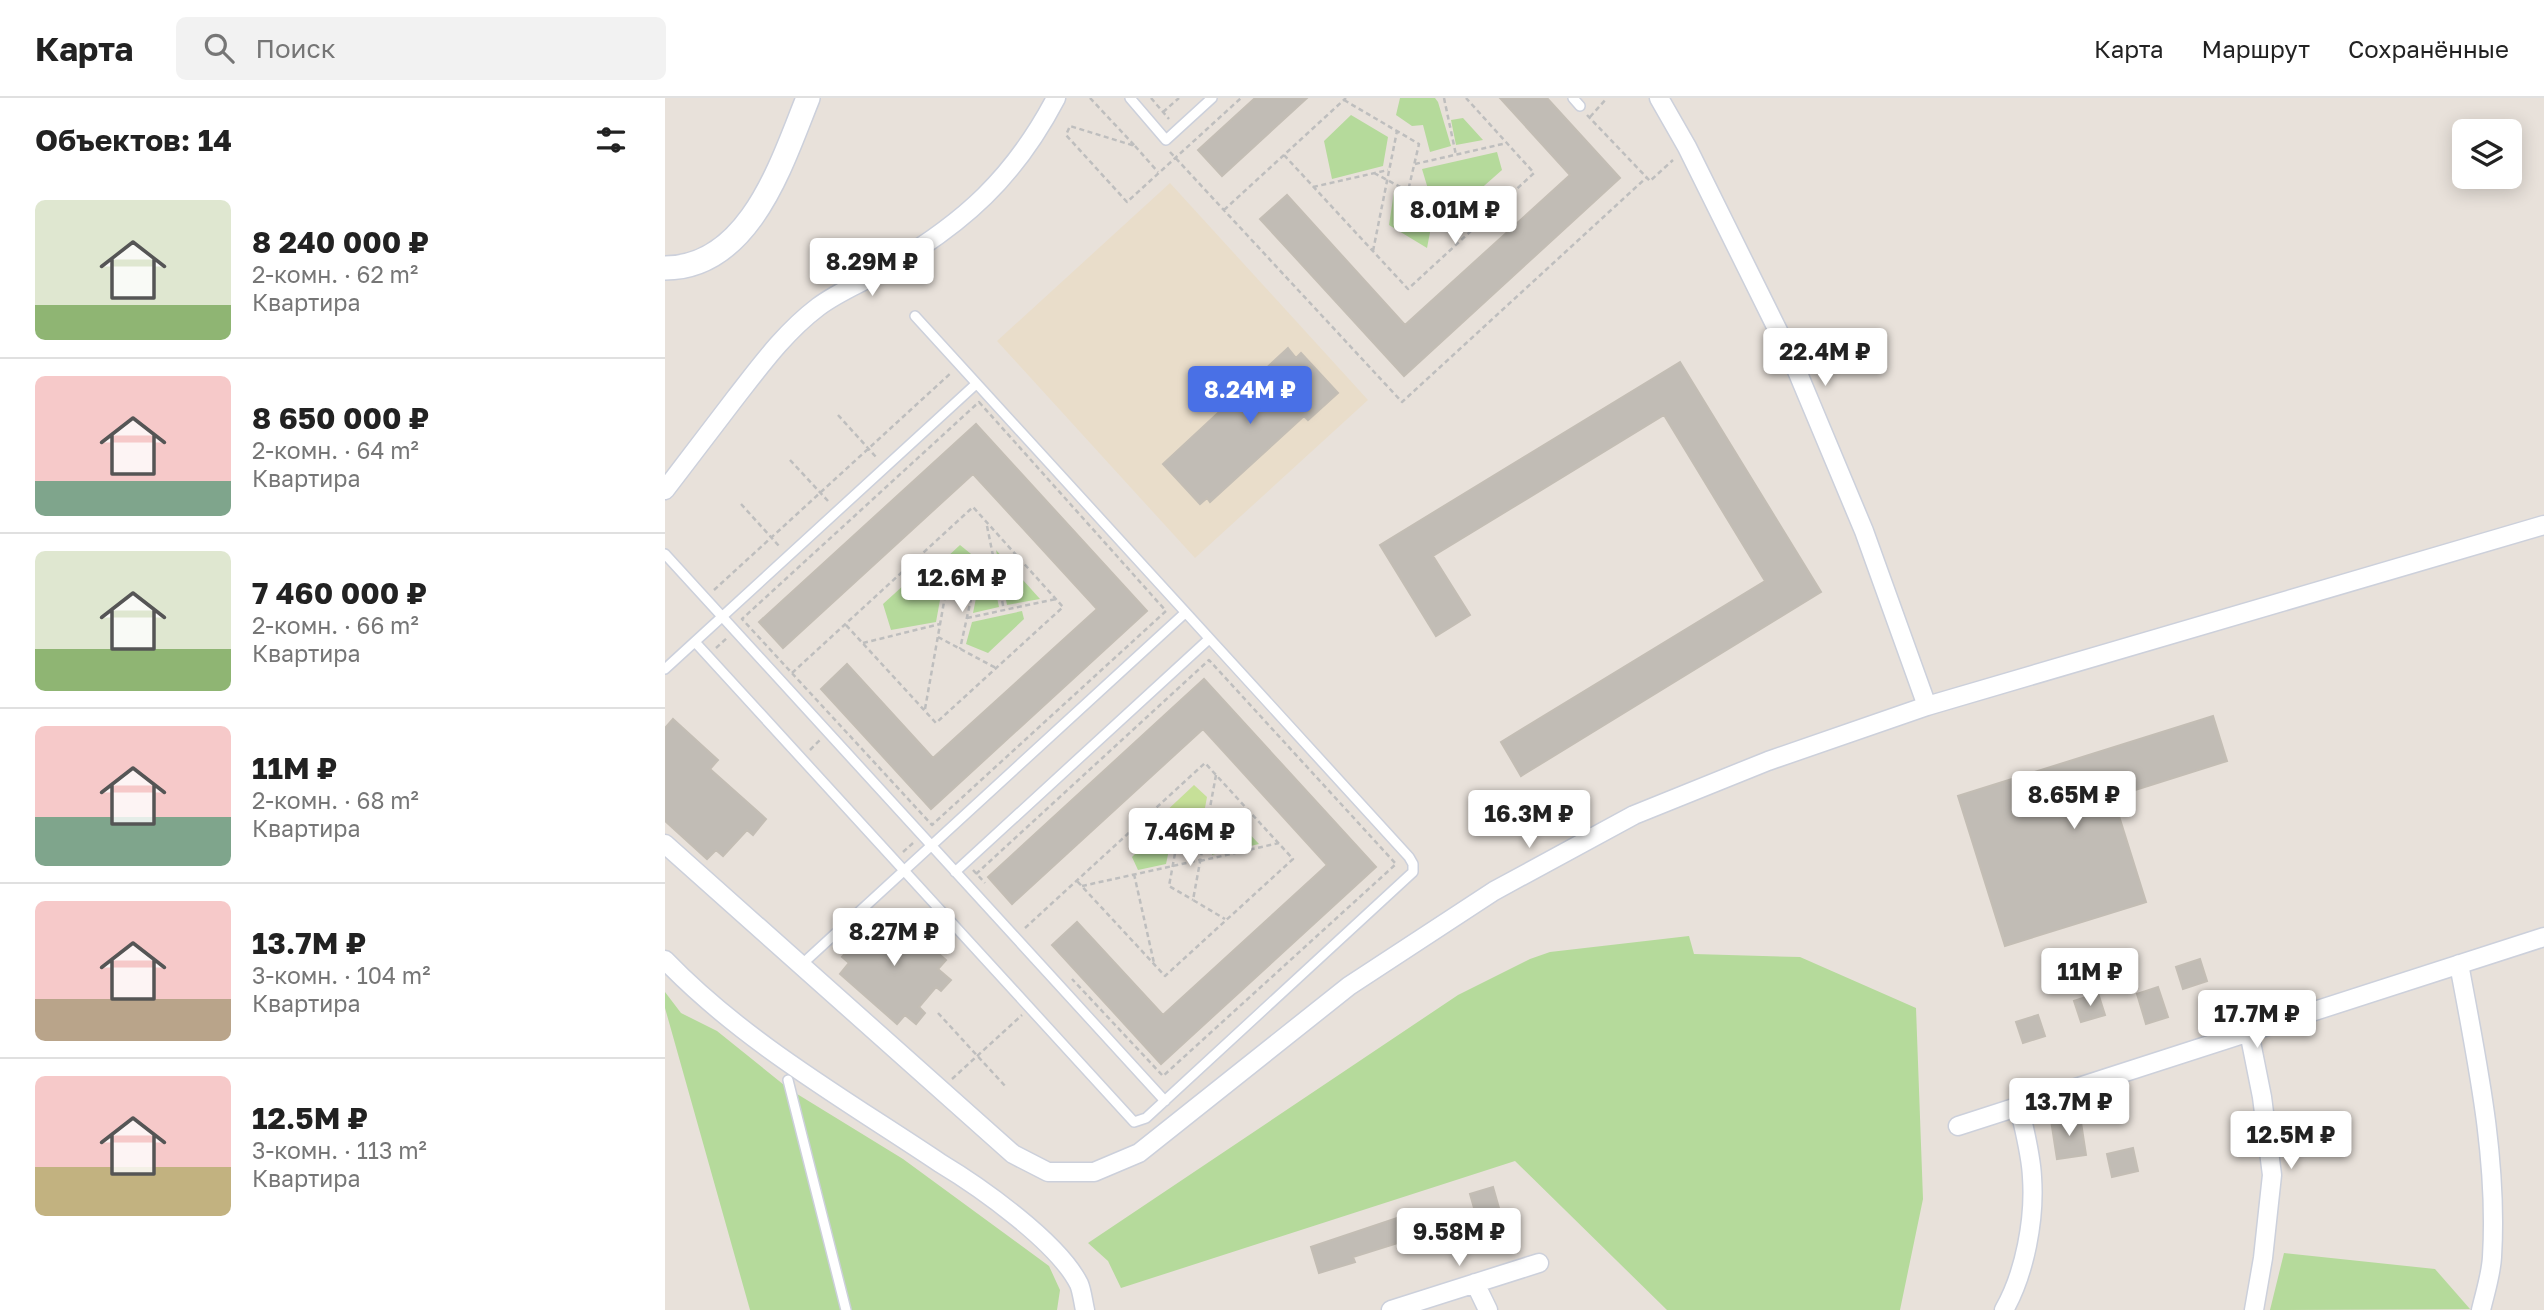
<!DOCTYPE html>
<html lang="ru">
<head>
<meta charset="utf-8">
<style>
	:root { --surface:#fff; --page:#f2f2f2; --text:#222; --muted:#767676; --line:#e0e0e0; --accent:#4970e6 }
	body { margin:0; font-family:"Golos Text",sans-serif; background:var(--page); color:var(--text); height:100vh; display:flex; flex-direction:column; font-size:26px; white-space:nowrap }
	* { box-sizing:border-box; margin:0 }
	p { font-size:23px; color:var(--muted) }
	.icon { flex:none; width:38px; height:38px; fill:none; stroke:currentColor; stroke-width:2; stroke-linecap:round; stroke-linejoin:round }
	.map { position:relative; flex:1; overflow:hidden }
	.panel { display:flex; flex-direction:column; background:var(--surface); width:665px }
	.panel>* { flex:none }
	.tools { position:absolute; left:1787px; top:21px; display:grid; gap:14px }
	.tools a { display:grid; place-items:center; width:70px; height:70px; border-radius:10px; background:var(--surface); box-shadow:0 4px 18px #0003; font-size:35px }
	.price { position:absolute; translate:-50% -60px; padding:0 16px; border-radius:7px; background:#fff; color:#222; font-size:23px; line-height:46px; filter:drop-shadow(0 2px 4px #0008) }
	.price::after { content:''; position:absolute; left:50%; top:42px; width:21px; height:16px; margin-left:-10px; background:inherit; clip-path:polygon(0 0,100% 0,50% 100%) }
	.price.on { background:var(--accent); color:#fff }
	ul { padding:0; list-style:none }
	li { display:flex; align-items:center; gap:21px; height:175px; padding:0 35px }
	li+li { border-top:2px solid var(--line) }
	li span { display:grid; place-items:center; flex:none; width:196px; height:140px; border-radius:10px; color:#555 }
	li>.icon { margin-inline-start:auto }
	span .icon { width:84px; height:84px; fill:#fffc; stroke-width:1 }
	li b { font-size:30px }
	h2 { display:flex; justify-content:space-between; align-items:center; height:84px; padding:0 35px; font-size:30px }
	header { display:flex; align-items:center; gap:42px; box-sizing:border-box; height:98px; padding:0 35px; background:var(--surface); border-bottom:2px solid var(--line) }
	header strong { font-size:33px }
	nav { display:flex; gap:38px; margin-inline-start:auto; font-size:24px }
	.search { width:490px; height:63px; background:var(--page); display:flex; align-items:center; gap:18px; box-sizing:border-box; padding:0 24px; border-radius:10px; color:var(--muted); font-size:26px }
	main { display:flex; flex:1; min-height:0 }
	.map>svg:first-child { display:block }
	.education { fill:#e9ddca }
	.green { fill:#b5da9b }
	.pitch { fill:#c6e098 }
	.building { fill:#c1bcb5; stroke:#c3bdb4; stroke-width:2 }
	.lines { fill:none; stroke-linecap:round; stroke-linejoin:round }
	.service-casing { stroke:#ccd0db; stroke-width:12 }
	.minor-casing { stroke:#ccd0db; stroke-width:21 }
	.tertiary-casing { stroke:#ccd0db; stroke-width:26 }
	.path { stroke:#bebebe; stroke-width:2.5; stroke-dasharray:5 3.5; stroke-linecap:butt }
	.service { stroke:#fff; stroke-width:9 }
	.minor { stroke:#fff; stroke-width:18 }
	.tertiary { stroke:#fff; stroke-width:23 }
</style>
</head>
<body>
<header>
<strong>Карта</strong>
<div class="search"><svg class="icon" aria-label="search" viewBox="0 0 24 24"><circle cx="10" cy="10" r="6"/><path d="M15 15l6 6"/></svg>Поиск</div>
<nav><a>Карта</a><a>Маршрут</a><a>Сохранённые</a></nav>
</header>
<main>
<section class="panel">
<h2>Объектов: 14<svg class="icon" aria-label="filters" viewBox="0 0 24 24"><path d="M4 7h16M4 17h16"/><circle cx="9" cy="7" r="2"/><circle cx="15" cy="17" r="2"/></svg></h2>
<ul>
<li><span style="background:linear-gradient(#dfe7d0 75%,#8fb573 0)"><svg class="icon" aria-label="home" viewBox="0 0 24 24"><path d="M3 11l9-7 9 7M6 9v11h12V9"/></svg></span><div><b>8 240 000 ₽</b><p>2-комн. · 62 m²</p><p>Квартира</p></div></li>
<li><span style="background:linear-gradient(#f6c9c9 75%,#7fa58c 0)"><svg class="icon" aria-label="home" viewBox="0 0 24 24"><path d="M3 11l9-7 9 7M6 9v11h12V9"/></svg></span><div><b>8 650 000 ₽</b><p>2-комн. · 64 m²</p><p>Квартира</p></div></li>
<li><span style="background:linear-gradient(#dfe7d0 70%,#8fb573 0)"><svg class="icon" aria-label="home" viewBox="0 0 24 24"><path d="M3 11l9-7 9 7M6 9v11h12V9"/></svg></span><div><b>7 460 000 ₽</b><p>2-комн. · 66 m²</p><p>Квартира</p></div></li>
<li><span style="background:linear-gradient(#f6c9c9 65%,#7fa58c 0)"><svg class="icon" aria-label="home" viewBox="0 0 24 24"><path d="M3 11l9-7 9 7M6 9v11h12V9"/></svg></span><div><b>11M ₽</b><p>2-комн. · 68 m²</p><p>Квартира</p></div></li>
<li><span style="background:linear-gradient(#f6c9c9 70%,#b9a48a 0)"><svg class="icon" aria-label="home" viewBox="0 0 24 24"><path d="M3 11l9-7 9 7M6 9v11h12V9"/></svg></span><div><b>13.7M ₽</b><p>3-комн. · 104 m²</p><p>Квартира</p></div></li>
<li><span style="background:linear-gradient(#f6c9c9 65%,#c2b280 0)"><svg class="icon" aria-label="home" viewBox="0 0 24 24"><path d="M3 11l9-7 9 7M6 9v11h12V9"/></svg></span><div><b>12.5M ₽</b><p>3-комн. · 113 m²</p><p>Квартира</p></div></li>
</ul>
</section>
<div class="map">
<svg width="1879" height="1212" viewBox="0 0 1879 1212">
	<rect width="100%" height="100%" fill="#e8e1da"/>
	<path class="education" d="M 505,85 L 703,302 L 530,460 L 332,243 Z"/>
	<path class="green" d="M 735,0 L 770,0 L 773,4 L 786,48 L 765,54 L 758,27 L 747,28 L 731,17 Z
		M 686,17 L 723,39 L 718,68 L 667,81 L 659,43 Z
		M 798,20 L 818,42 L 791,47 L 786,22 Z
		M 832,54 L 837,72 L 794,110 L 763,91 L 757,71 Z
		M 729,94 L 768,119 L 762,150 L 724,127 Z
		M 295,447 L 311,460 L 323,456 L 334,509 L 308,515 L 311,500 L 268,472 Z
		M 331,452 L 375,501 L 342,507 Z
		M 251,476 L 277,491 L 271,524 L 226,532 L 218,506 Z
		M 357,513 L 359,521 L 323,555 L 301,546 L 307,524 Z
		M 561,711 L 594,746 L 581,749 C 571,738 558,741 554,755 L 547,757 L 547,742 L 544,737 L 546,725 Z
		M 490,736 L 505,747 L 501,766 L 473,772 L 467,759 Z
		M 1024,838 L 1029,856 L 1135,859 L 1251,910 L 1258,1101 L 1235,1212 L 1002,1212 L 850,1063 L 456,1190 L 443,1163 L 423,1145 L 793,897 L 865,861 L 885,854 Z
		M 0,894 L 16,915 L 52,933 L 124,991 L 238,1061 L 384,1168 L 395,1192 L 392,1212 L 85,1212 L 0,910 Z
		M 1619,1155 L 1770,1171 L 1805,1211 L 1605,1212 Z"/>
	<path class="pitch" d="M 529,687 L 542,699 L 534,741 L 496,718 Z"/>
	<path class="building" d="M 590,0 L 642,0 L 557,78 L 533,52 Z
		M 835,0 L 882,0 L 955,80 L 739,278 L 595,121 L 622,97 L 740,227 L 905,77 Z
		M 623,250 L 631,260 L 636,255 L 673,295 L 643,322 L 639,318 L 545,404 L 542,400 L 535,406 L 498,366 Z
		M 1015,264 L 1156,494 L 856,678 L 836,644 L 1100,483 L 999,317 L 768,458 L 805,517 L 771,538 L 715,447 Z
		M 311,326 L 482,513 L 266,711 L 156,591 L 182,566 L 268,660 L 432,511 L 308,376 L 118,550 L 94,524 Z
		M 539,581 L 711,769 L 496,966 L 387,847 L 412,824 L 498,917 L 662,767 L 538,631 L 347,806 L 323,779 Z
		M 1548,618 L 1562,663 L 1448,699 L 1481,804 L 1340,848 L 1293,698 Z
		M 8,621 L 53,662 L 45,671 L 101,721 L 88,737 L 82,732 L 58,758 L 51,752 L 42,761 L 0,723 L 0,630 Z
		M 208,814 L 218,823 L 226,814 L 281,862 L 273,871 L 286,882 L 276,893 L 271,889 L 254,909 L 260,915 L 251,926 L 240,917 L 232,926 L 175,876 L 184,865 L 177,859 L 203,829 L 199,825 Z
		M 1535,861 L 1542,883 L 1518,891 L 1511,869 Z
		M 1493,889 L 1503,919 L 1481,926 L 1472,896 Z
		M 1433,895 L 1440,917 L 1416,924 L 1409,903 Z
		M 1373,917 L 1380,938 L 1358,945 L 1351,924 Z
		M 1415,1018 L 1421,1057 L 1392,1061 L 1386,1022 Z
		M 1468,1050 L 1473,1073 L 1447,1079 L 1442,1056 Z
		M 828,1089 L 834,1110 L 811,1117 L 805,1096 Z
		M 735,1119 L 742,1142 L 688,1159 L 690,1164 L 654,1175 L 646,1149 Z"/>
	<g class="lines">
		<g class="service-casing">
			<path id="service" d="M 465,0 L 501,42 L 547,0
				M 908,0 L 915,8
				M 0,456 L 500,1003
				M 30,544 L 469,1024 L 481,1020 L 748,774 L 748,766 L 744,759 L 250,218
				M 0,571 L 311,286
				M 290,774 L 544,541
				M 135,868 L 520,515
				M 123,982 L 181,1212"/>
		</g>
		<g class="minor-casing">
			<path id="minor" d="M 994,0 L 1022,49 L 1127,261 L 1199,433 L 1262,608
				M 0,392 C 24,361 47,330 71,299 C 96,267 120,234 153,209 C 174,193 199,184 222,170 C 299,125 349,80 391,0
				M 0,746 L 348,1056 L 383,1074 L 429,1074 L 474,1055 L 684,888 L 829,793 L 969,717 L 1103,663 L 1262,608 L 1879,427
				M 0,862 C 79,944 181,1002 275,1065 C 315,1089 393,1144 414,1186 C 417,1193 418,1203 420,1212
				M 1794,866 C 1812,963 1833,1061 1827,1159 C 1826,1177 1820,1195 1816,1212
				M 1584,934 L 1597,999 L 1607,1077 L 1598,1160 L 1589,1212
				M 1293,1028 L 1879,839
				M 810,1185 L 823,1212
				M 726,1212 L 874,1165
				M 1339,1212 C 1360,1175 1370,1121 1367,1079 C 1366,1056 1359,1031 1354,1008"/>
		</g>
		<g class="tertiary-casing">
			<path id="tertiary" d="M 0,170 C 85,170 117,64 143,0"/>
		</g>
		<path class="path" d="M 425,0 L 470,48 L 405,28 L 401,37 L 462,104 L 576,0
			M 486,0 L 504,21
			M 779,0 L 791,57
			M 679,2 L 754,46 L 743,93 L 807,132
			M 498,14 L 514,0
			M 922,17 L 985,83 L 1008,62
			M 925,19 L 942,0
			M 470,48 L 493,74
			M 505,54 L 737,304 L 981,80
			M 619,57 L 743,191 L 869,75 L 801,0
			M 750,66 L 842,45
			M 709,75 L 743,93
			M 648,89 L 723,72
			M 559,112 L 681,0
			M 708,153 L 732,33
			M 314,304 L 501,513 L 267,727 L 77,521 Z
			M 173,317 L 211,359
			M 125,362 L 163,403
			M 76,406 L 114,448
			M 322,428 L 339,512
			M 246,466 L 306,501 L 295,551
			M 49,492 L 287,274
			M 302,520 L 391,501
			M 273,539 L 331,570
			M 198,545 L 275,526
			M 51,550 L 62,540
			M 127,575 L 308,409 L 398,509 L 271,625 L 180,526
			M 260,611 L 282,487
			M 145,652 L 155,642
			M 551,677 L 528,802 L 560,821
			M 481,720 L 537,753
			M 513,739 L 504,788 L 528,802
			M 238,754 L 248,745
			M 535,763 L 614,745
			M 308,772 L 320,785
			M 311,776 L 544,562 L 731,766 L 498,978 L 407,881
			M 469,776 L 489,865
			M 417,788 L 535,762
			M 360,830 L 540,665 L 628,761 L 500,878 L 412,783
			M 273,915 L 341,989
			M 287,981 L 357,917"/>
		<use href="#service" class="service"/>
		<use href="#minor" class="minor"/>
		<use href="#tertiary" class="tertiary"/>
	</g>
</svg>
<div class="tools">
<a><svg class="icon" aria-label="layers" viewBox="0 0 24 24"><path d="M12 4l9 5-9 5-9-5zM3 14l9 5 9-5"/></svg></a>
</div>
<b class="price" style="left:790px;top:148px">8.01M ₽</b>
<b class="price" style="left:207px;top:200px">8.29M ₽</b>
<b class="price" style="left:1160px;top:290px">22.4M ₽</b>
<b class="price on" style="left:585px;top:328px">8.24M ₽</b>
<b class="price" style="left:297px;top:516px">12.6M ₽</b>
<b class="price" style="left:1409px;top:733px">8.65M ₽</b>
<b class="price" style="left:864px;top:752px">16.3M ₽</b>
<b class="price" style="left:525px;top:770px">7.46M ₽</b>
<b class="price" style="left:229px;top:870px">8.27M ₽</b>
<b class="price" style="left:1425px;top:910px">11M ₽</b>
<b class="price" style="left:1592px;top:952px">17.7M ₽</b>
<b class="price" style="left:1404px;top:1040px">13.7M ₽</b>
<b class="price" style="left:1626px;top:1073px">12.5M ₽</b>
<b class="price" style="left:794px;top:1170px">9.58M ₽</b>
</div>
</main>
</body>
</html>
